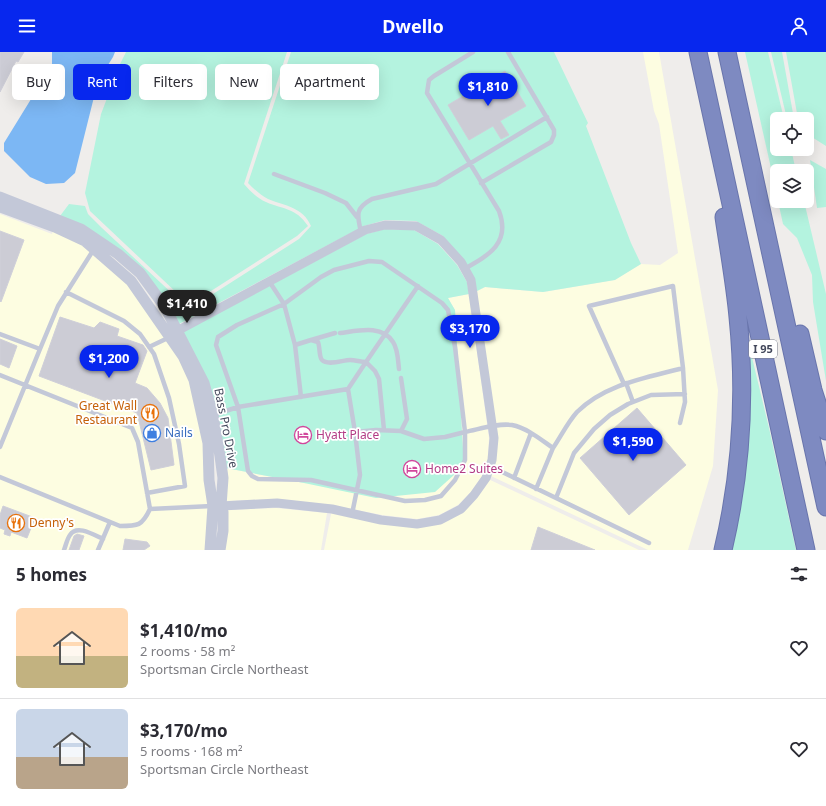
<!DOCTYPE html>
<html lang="en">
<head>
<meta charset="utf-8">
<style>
	:root { --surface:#fff; --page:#f7f7f7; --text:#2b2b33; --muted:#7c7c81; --line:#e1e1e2; --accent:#0727ee }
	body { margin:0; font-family:"Noto Sans",sans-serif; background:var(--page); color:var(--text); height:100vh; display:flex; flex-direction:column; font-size:15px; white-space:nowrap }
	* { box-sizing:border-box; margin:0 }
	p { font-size:13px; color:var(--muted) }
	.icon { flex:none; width:22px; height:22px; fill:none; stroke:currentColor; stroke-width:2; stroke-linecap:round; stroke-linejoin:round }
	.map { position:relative; height:498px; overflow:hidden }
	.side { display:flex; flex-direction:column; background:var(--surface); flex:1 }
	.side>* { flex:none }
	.top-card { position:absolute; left:12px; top:12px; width:400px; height:36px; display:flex; gap:8px }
	.tools { position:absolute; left:770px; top:60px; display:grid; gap:8px }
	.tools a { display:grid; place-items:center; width:44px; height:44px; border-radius:6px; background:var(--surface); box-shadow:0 4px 16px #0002; font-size:20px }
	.price { position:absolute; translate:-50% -34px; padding:0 9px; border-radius:14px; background:var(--accent); color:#fff; font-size:13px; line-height:26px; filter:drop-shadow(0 1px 2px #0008) }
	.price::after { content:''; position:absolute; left:50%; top:24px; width:12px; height:9px; margin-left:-6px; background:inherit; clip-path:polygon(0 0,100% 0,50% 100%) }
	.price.selected { background:#222; color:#fff }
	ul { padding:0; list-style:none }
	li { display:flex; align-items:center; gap:12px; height:100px; padding:0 16px }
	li+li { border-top:1px solid var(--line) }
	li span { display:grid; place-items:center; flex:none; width:112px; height:80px; border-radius:6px; color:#555 }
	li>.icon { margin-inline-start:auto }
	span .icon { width:48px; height:48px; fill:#fffc; stroke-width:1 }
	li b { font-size:17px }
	h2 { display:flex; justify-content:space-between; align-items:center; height:48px; padding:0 16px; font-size:17px }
	.pill { padding:0 14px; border-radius:6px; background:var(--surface); box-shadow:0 4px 16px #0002; font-size:14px; line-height:36px }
	.pill.selected { background:var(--accent); color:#fff }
	header { display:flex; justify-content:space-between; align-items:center; height:52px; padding:0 16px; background:var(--accent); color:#fff; font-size:18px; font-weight:700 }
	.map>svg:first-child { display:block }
	.commercial { fill:#fdfde1 }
	.green { fill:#b4f3df }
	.water { fill:#7cb7f4 }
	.building { fill:#ccccd5; stroke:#cfcfd9 }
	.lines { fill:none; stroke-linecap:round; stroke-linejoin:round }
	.motorway-casing { stroke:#6975ac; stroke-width:19 }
	.service { stroke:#c3c8d8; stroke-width:4.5 }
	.minor { stroke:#c3c8d8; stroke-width:9 }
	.tertiary { stroke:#c3c8d8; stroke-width:11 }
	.motorway { stroke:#7e8ac1; stroke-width:17 }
	.labels { text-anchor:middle; stroke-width:3.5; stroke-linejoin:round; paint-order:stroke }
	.shield { fill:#fff; stroke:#7b7f8c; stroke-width:1 }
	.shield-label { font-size:11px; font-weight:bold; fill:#43485b }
	.food-label { font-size:12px; fill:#c56008; stroke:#fff; text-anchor:end }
	.street-label { font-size:12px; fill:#43485b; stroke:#fff }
	.shop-label { font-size:12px; fill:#366cbe; stroke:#fff; text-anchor:start }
	.hotel-label { font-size:12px; fill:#b23c85; stroke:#fff; text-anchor:start }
</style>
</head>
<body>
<header><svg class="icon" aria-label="menu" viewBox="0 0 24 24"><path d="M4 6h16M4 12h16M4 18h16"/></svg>Dwello<svg class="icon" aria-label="person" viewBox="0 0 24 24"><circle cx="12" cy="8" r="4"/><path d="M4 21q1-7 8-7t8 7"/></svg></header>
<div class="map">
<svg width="826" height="498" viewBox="0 0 826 498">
	<rect width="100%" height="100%" fill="#efedeb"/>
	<path class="commercial" d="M 643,0 L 659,0 L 718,338 L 713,414 L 688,498 L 648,498 L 491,424 L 496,408 L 477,239 L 485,235 L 543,240 L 614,228 L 641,212 L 660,213 L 678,201 L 659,72 L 654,59 Z
		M 0,162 L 52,182 L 53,179 L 83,193 L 128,233 L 179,307 L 190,330 L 204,392 L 209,455 L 206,498 L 0,498 Z
		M 469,242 L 489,386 L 488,407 L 482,424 L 471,440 L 458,453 L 439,463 L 417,467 L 382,463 L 332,453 L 277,447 L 226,449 L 226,416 L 304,431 L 464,414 L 455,258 L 448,246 Z
		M 486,426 L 639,498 L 324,498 L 332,457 L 417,472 L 461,457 Z
		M 276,456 L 327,461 L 321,498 L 224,498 L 227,458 Z"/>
	<path class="green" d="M 126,0 L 287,0 L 244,132 C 250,139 257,146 266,150 C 284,158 295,155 308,174 L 297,184 L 200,246 L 190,247 L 178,242 L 90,159 L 85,141 L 101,62 L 120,12 Z
		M 291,0 L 554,0 L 588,71 L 586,74 L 631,191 L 641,212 L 615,228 L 543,240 L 485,235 L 477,239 L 443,184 L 416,169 L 385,168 L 364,174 L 179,272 L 143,217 L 60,164 L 69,152 L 85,154 L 88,162 L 102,176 L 176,245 L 189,251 L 202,249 L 299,187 L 311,174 C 303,155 285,154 268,147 C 260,143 254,137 248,131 Z
		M 745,0 L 768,0 L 784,67 L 777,67 L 777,97 L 791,97 L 796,119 L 777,119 L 777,143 Z
		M 771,0 L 782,0 L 794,67 L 787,67 Z
		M 786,0 L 826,0 L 826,94 L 807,82 L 807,67 L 798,67 Z
		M 810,108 L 826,117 L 826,155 L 817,156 Z
		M 778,149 L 804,149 L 826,242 L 826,329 L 813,250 L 812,223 L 797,186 L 783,172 Z
		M 385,177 L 414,178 L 438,192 L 457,213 L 467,230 L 469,242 L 448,246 L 455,258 L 464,414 L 435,440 L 376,446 L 304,431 L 226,416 L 183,280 L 366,182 Z
		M 743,268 L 769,376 L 796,498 L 726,498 Z"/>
	<path class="water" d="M 52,0 L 115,0 L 113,5 L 98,29 L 75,121 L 64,131 L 46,132 L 30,125 L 4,99 L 4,91 L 52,13 Z"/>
	<path class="building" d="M 0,0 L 24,0 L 18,10 L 16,9 L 0,40 Z
		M 505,19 L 526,54 L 500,69 L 509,83 L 501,87 L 493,74 L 469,88 L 448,53 Z
		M 0,179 L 24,188 L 1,250 L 0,249 Z
		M 60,265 L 94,276 L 100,270 L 119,277 L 117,284 L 143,293 L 147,299 L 135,331 L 147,336 L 160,351 L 168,366 L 174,413 L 151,418 L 137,361 L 39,324 Z
		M 0,287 L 17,294 L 9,316 L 0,312 Z
		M 637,356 L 686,413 L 629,463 L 580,406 Z
		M 3,454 L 35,466 L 27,486 L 11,480 L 10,484 L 4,482 L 5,478 L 0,476 L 0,463 Z
		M 538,475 L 595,498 L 531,498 Z
		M 77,482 L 84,484 L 79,498 L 69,498 L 74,484 Z
		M 125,487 L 147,490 L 150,494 L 144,498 L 123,498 Z"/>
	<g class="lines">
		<g class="motorway-casing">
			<path id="motorway" d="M 698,0 L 806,498
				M 727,0 L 826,455
				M 800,282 L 813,338 L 826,379
				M 723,498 C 741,422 746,343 738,265 C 735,232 729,199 724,165"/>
		</g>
		<path class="service" d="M 274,122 L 325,141 L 346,151 L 357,165
			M 481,131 L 551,90 L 554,83 L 554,78 L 508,0
			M 361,180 C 357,163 355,156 372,147 L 436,132 L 547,65
			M 464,217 C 489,203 511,191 499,159 L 427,41 L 429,28 L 434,24 L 473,0
			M 269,229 L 284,252 L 295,293 L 311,288 L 318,290 C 320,295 319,305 322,308 C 328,314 343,308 350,308 C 355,308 361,310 366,310 L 348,337 L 355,380 L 376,378 L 401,379 L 424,387 L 445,385 L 465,380 L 465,408 L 455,428 L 441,444 L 425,448 L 405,449 L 311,428 L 258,427 L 252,424 L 248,419 L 238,355 L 216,293 L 218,285 L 237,273 L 284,252 L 321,225 L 334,218 L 369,209 L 382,210 L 442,251 L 448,258 L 455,295 L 465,380 C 480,377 497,371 512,373 C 527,376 540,387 553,396 C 561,384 568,370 577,360 C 605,332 646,326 683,316 L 685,350 L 680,371
			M 66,240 L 124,269 L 140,282 L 154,302 L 169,346 L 179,392 L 185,434 L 147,441
			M 340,281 C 357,279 382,272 393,290 C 398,297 398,309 399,317
			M 0,282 L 40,297 L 58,254 L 94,197
			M 311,288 L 335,281
			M 295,293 L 301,345
			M 149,295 L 170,285
			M 0,323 L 132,376 L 138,390 L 150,457
			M 401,326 L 407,367 L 401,379
			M 626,331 L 633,350
			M 624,332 L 589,254 L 673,234 L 683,316
			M 213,363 L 238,355 L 348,337
			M 384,378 L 379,327 L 375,319 L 366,310 L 418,234
			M 0,395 L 40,297
			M 490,414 L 649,491
			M 0,425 L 120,474 C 138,474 142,474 150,457 L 212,454
			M 514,426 L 531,381
			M 536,437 L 553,396
			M 556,446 L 574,401 L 594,377 L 610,363 L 628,352 L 651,343 L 685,342
			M 352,462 L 360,423 L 355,380
			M 64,498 C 66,493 67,487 70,483 C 77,472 94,483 103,487
			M 98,498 L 110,470"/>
		<path class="minor" d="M 172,283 L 177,279 L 365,178 L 385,173 L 416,174 L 441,188 L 461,210 L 471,228 L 494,386 L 492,408 L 486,426 L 474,443 L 461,457 L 440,468 L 417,472 L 381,468 L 332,457 L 277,451 L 221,454"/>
		<path class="tertiary" d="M 0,145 L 81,177 L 118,202 L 140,221 L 165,255 L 204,331 L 213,363 L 220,404 L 223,426 L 221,454 L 223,460 L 223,479 L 220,498
			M 0,155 L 55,175 L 85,189 L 131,229 L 183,304 L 194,328 L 208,391 L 209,428 L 213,454 L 210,498"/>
		<use href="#motorway" class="motorway"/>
	</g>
	<defs>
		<g id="restaurant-ring" transform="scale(0.9)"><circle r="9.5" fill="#fff" stroke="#e8710a" stroke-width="1.5"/><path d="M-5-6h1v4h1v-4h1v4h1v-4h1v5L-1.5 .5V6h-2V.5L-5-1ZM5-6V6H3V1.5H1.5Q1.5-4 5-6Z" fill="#e8710a"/></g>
		<g id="shop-ring" transform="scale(0.9)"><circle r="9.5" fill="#fff" stroke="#3f7fe0" stroke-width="1.5"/><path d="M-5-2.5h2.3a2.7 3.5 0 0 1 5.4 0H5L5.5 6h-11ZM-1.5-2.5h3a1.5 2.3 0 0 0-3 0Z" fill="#3f7fe0"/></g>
		<g id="hotel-ring" transform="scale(0.9)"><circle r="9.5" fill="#fff" stroke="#d1479c" stroke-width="1.5"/><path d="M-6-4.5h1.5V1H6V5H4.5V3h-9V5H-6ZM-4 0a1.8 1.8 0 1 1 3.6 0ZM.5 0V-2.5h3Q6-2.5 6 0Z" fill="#d1479c"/></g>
	</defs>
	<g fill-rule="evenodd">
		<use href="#restaurant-ring" x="150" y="361"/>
		<use href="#shop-ring" x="152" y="381"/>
		<use href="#hotel-ring" x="303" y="383"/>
		<use href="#hotel-ring" x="412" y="417"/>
		<use href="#restaurant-ring" x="16" y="471"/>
	</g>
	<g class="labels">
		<rect class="shield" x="749" y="288" width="28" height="18" rx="3"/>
		<g class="shield-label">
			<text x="763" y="301">I 95</text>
		</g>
		<g class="food-label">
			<text x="137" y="358">Great Wall<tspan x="137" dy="14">Restaurant</tspan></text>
			<text x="29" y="475" text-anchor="start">Denny's</text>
		</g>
		<g class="street-label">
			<text transform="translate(226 376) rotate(79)" y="4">Bass Pro Drive</text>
		</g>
		<g class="shop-label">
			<text x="165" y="385">Nails</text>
		</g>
		<g class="hotel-label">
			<text x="316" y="387">Hyatt Place</text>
			<text x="425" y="421">Home2 Suites</text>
		</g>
	</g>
</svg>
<div class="tools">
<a><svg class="icon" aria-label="locate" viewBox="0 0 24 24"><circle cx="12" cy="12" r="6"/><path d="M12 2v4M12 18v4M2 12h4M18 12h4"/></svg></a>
<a><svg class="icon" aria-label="layers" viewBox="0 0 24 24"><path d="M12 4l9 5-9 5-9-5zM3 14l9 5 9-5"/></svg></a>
</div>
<b class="price" style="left:488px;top:55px">$1,810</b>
<b class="price selected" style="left:187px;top:272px">$1,410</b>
<b class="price" style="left:470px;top:297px">$3,170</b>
<b class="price" style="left:109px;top:327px">$1,200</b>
<b class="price" style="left:633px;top:410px">$1,590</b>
<div class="top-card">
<a class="pill">Buy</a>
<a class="pill selected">Rent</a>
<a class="pill">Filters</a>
<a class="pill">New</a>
<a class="pill">Apartment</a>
</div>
</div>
<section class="side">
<h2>5 homes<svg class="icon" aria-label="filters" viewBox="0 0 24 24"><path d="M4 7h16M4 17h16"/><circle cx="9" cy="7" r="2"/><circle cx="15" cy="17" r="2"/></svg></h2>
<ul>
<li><span style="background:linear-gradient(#ffd9b3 60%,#c2b280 0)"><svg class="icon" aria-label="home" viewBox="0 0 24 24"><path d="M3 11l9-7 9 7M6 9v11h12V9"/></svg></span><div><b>$1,410/mo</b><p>2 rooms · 58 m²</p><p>Sportsman Circle Northeast</p></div><svg class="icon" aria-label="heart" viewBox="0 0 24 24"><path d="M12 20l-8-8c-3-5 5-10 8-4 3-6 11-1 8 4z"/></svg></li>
<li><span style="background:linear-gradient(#c9d6e8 60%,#b9a48a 0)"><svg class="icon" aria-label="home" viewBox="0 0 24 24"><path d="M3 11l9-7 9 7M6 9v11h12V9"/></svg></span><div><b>$3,170/mo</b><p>5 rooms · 168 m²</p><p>Sportsman Circle Northeast</p></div><svg class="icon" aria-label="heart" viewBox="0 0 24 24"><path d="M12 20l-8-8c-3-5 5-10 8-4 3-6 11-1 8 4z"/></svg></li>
</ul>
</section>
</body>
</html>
